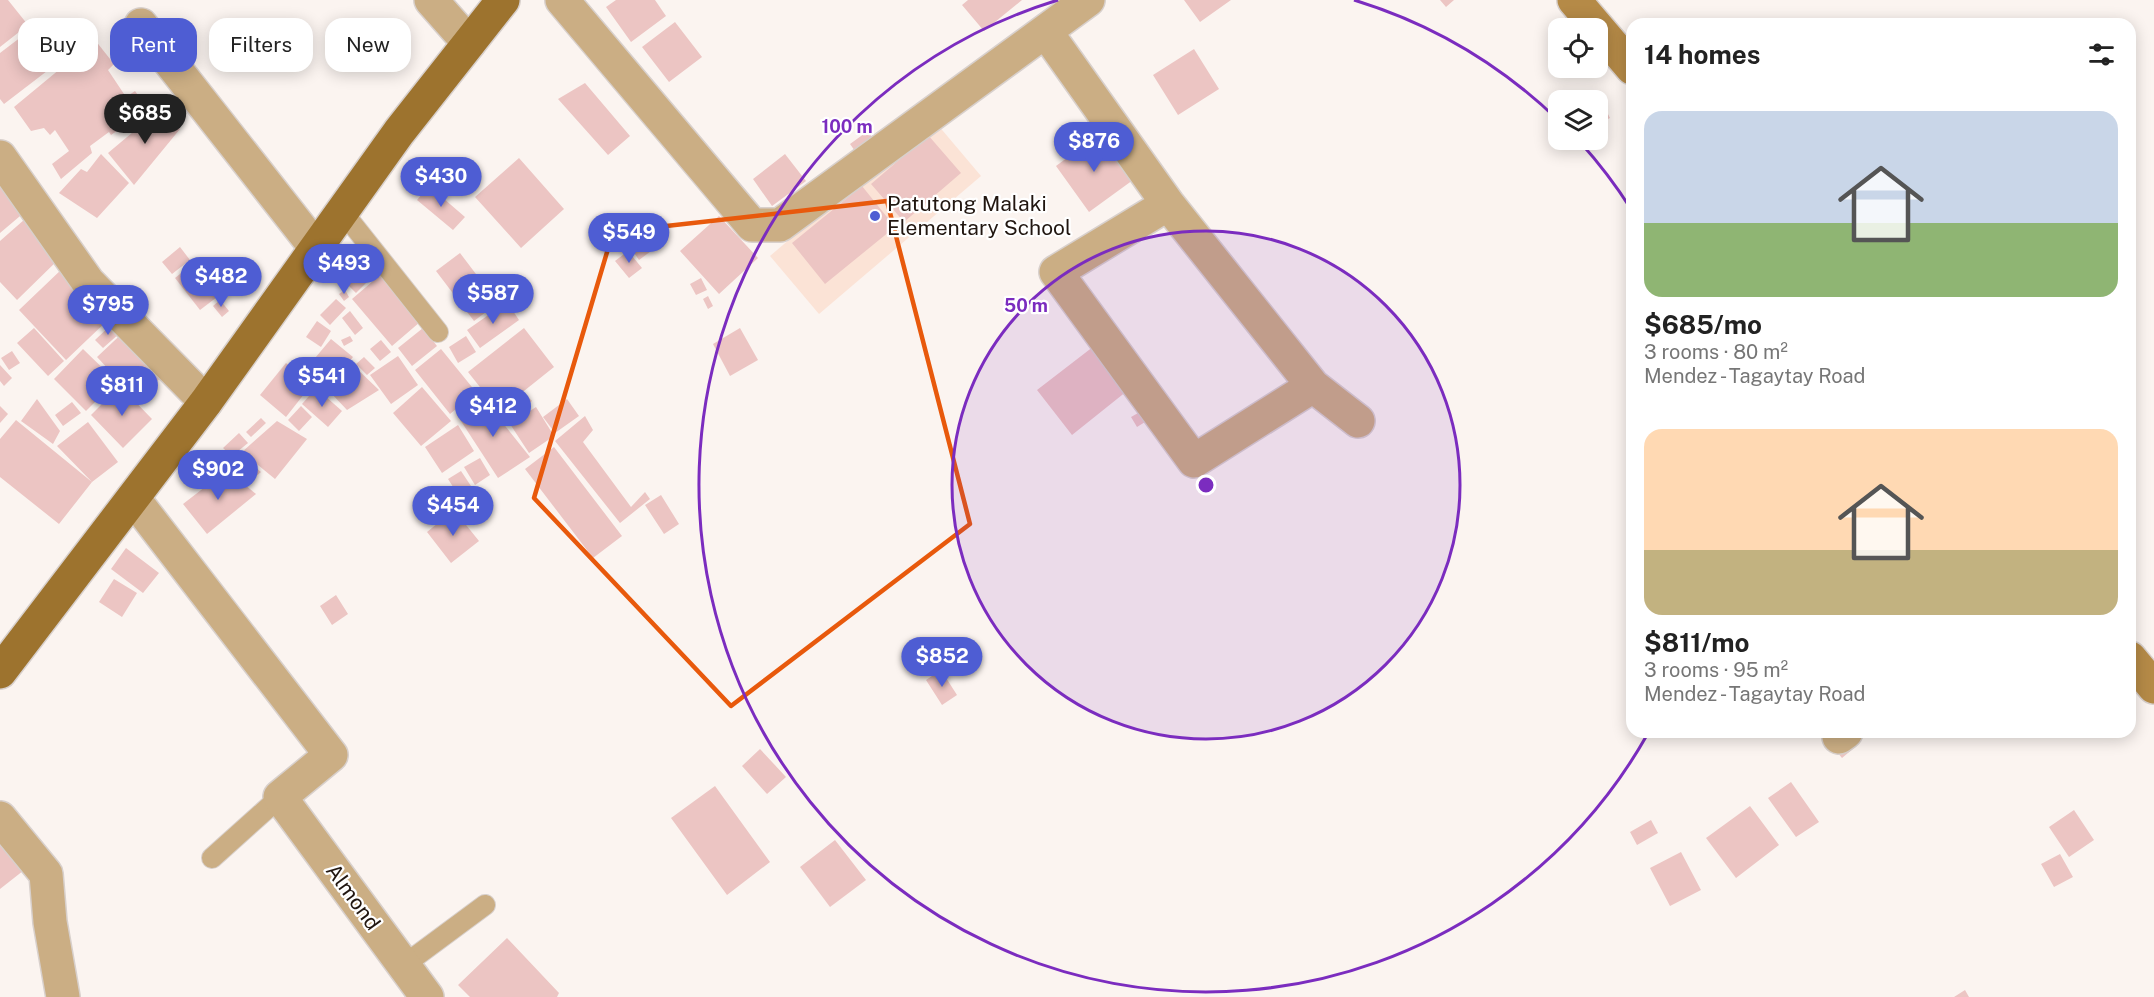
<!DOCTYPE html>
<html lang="en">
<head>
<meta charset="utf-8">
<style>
	:root { --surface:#fff; --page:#f2f2f2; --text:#222; --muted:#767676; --accent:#4e5dd3 }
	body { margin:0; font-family:"Public Sans",sans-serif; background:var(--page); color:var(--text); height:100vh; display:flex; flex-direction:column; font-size:22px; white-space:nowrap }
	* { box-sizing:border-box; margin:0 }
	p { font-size:20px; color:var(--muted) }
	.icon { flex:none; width:33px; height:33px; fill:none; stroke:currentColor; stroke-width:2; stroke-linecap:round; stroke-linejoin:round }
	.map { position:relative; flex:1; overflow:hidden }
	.details { position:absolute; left:1626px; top:18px; width:510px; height:720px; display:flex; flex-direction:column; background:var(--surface); border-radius:18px; box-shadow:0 3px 15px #0003 }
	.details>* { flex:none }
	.hud { position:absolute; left:18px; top:18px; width:570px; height:54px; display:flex; gap:12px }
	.fabs { position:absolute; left:1548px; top:18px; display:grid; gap:12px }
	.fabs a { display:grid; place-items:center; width:60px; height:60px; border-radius:12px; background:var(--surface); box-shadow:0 3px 15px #0003; font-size:30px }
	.price { position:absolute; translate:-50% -51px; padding:0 14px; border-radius:21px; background:var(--accent); color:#fff; font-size:20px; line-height:39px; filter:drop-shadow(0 2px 3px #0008) }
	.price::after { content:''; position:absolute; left:50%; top:36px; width:18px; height:14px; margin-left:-9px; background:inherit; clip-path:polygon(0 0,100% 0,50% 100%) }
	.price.current { background:#222; color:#fff }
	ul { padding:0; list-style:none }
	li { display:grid; align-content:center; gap:12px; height:318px; padding:0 18px }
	li span { display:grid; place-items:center; height:186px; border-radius:18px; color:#555 }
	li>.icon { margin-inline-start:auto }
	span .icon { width:108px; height:108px; fill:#fffc; stroke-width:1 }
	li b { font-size:26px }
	h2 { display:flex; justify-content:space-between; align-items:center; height:72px; padding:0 18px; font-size:26px }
	.pill { padding:0 21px; border-radius:18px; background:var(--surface); box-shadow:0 3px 15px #0003; font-size:21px; line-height:54px }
	.pill.current { background:var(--accent); color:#fff }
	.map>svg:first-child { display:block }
	.built { fill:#fbe3d6 }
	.building { fill:#ecc5c3 }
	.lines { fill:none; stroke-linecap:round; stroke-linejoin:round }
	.lane-casing { stroke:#d8d0cc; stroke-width:22 }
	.street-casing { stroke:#d8d0cc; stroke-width:36 }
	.secondary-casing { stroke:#d8d0cc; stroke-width:36 }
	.primary-casing { stroke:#d8d0cc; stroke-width:36 }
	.lane { stroke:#cbae84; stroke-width:20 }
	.street { stroke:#cbae84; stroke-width:33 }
	.secondary { stroke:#b58a47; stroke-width:33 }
	.primary { stroke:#9d732e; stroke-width:33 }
	.marked { fill:none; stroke:#e8590c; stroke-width:4.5; stroke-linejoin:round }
	.ring { fill:none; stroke:#7b2cbf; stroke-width:3 }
	.poi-dot { fill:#4e5dd3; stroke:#fff; stroke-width:2 }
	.labels { text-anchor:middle; stroke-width:4.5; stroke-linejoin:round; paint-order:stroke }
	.poi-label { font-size:21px; fill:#211610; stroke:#fff; text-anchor:start }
	.street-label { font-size:21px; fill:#211610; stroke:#fff }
	.centre { fill:#7b2cbf; stroke:#fff; stroke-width:3 }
	.ring-label { font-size:18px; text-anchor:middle; font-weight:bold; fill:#7b2cbf; stroke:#fff; stroke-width:4.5; stroke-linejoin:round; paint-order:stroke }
</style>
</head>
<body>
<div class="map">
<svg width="2154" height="997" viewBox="0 0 2154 997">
	<rect width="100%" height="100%" fill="#fbf4f0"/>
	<path class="built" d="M 932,118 L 981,176 L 819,314 L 770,256 Z"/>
	<path class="building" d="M 0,0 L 8,0 L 28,25 L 0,47 Z
		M 616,0 L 655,0 L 666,16 L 631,42 L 606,7 Z
		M 968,0 L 1022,0 L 984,31 L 962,5 Z
		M 1184,0 L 1231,0 L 1200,22 Z
		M 1440,0 L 1454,0 L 1446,7 Z
		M 675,22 L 702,57 L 669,82 L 642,47 Z
		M 38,24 L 64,58 L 4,104 L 0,99 L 0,53 Z
		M 95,40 L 114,64 L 108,70 L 126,97 L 135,91 L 148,109 L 111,135 L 109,132 L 90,146 L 92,153 L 61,179 L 52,164 L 69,151 L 55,130 L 50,135 L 44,128 L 31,131 L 14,107 Z
		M 1194,49 L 1219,89 L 1178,115 L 1153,75 Z
		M 585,83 L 630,136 L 608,155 L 558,99 Z
		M 164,106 L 180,129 L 134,185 L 108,153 Z
		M 1605,108 L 1610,118 L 1602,122 L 1598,112 Z
		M 1598,117 L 1606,132 L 1598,137 Z
		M 868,131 L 880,148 L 862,161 L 850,144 Z
		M 1099,134 L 1133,180 L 1089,212 L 1056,166 Z
		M 928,135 L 961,173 L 904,222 L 871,184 Z
		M 101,154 L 129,183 L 97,218 L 59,193 L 81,169 L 87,172 Z
		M 785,154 L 806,181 L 772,206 L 753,179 Z
		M 519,158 L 564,209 L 521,248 L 475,197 Z
		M 0,180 L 26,211 L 0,233 Z
		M 429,186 L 465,217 L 453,230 L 417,200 Z
		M 862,186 L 895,227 L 825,284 L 792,243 Z
		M 33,212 L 61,257 L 17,300 L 0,282 L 0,241 Z
		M 719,216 L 758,258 L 719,294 L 680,251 Z
		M 653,221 L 666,240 L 639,260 L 626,241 Z
		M 180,247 L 190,260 L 172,274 L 162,262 Z
		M 628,251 L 642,268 L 629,278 L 615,261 Z
		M 460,253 L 498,303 L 474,321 L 436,271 Z
		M 362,259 L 376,273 L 356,293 L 342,279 Z
		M 195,262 L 221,294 L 200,310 L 175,278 Z
		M 63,268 L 110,318 L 66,360 L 19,310 Z
		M 380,275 L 420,322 L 392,346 L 352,299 Z
		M 701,278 L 707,290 L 696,295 L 690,284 Z
		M 345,290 L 349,297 L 344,301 L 339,294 Z
		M 708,296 L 713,306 L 708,309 L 703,299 Z
		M 336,299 L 346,308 L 330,325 L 320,315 Z
		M 220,300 L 229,311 L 222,317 L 213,306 Z
		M 507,302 L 519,320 L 480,348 L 467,330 Z
		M 350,311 L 363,328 L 355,335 L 342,318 Z
		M 317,321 L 331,331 L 321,347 L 306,337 Z
		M 112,324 L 120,333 L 103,348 L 95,340 Z
		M 130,326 L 170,369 L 137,400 L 97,357 Z
		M 34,328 L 64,361 L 48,376 L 17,343 Z
		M 423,328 L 437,346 L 412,366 L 398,348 Z
		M 524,328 L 554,367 L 499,411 L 468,372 Z
		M 740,328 L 758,360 L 730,376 L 713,344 Z
		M 350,336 L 353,341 L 344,346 L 341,340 Z
		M 466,336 L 476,352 L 458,363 L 449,347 Z
		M 331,339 L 353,357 L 327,388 L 305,370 Z
		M 381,340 L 391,352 L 380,361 L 370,349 Z
		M 1098,343 L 1132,387 L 1072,435 L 1037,390 Z
		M 83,349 L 116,381 L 86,411 L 54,379 Z
		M 441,349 L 476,392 L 450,414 L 415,370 Z
		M 12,351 L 20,363 L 9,370 L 1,358 Z
		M 398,356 L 418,385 L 391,404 L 370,375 Z
		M 364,357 L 375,368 L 367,375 L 356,364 Z
		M 286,363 L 312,384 L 286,417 L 260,395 Z
		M 0,365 L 12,378 L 4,386 L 0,381 Z
		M 354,366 L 379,390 L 347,410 L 330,392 Z
		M 120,386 L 152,419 L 123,448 L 91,415 Z
		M 422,387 L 451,421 L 421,446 L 393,413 Z
		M 316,388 L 342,411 L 328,427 L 302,404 Z
		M 482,397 L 530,457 L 498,478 L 457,415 Z
		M 528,397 L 532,401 L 505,419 L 502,414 Z
		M 37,399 L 60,431 L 53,444 L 21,421 Z
		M 567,399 L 579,416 L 555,433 L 543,417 Z
		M 72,402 L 81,413 L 63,426 L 55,415 Z
		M 0,406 L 8,414 L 0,423 Z
		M 301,406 L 312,417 L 299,431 L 288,420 Z
		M 536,407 L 554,436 L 529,453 L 510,424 Z
		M 1147,408 L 1153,417 L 1137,427 L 1131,417 Z
		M 585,416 L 593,430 L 583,442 L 631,507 L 645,492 L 650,499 L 620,523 L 555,441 Z
		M 261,418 L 266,423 L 251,437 L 246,432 Z
		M 16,420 L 92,482 L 57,446 L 88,422 L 118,462 L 92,482 L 59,524 L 0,477 L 0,439 Z
		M 277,421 L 307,439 L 275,479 L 242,452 Z
		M 458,425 L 474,451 L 442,473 L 425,447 Z
		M 239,433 L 248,443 L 237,452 L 261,472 L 254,478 L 223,448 Z
		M 554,447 L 622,536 L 593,558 L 525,469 Z
		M 480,458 L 490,475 L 475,485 L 464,467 Z
		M 227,470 L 256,494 L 207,534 L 183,504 Z
		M 461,471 L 479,498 L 466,507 L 448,479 Z
		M 661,495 L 679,524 L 664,534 L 645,505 Z
		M 454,510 L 479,541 L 451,563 L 427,532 Z
		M 126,548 L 159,573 L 143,593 L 111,569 Z
		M 114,579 L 137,593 L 122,617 L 99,602 Z
		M 336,595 L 348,614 L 332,625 L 320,606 Z
		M 941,670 L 957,695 L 942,705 L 926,680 Z
		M 1844,736 L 1854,748 L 1842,758 L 1832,746 Z
		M 760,749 L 786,777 L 767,794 L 742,766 Z
		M 1791,782 L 1819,822 L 1796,837 L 1768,798 Z
		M 715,786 L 770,862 L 727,895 L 671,818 Z
		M 1750,806 L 1779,845 L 1736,878 L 1706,838 Z
		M 2074,810 L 2094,840 L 2069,857 L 2049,827 Z
		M 1651,820 L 1658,833 L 1637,845 L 1630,832 Z
		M 0,832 L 28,867 L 0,889 Z
		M 835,840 L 866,880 L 830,907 L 800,867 Z
		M 1681,852 L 1701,890 L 1670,906 L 1650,868 Z
		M 2060,854 L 2073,877 L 2054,887 L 2041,864 Z
		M 507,938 L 559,993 L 557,997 L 470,997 L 458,985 Z
		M 1965,990 L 1969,997 L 1954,997 Z"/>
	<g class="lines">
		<g class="lane-casing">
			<path id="lane" d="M 342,211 L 438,332
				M 212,858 L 280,797
				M 404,965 L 485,905"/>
		</g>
		<g class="street-casing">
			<path id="street" d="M 431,0 L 469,43
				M 562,0 L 752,225 L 780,225 L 1088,0
				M 141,25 L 316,248
				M 1046,32 L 1168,204 L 1313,386 L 1358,421
				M 0,157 L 88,282 L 206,402
				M 1168,204 L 1056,272 L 1194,461 L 1313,386
				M 133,498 L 331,755 L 280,797 L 427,997
				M 1839,737 L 1846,732
				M 0,818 L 46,874 L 50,922 L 63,997"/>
		</g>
		<g class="secondary-casing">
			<path id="secondary" d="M 1574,0 L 1632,68
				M 2130,658 L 2154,687"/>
		</g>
		<g class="primary-casing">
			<path id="primary" d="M 0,672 L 206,402 L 399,132 L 503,0"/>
		</g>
		<use href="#lane" class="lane"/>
		<use href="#street" class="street"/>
		<use href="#secondary" class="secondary"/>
		<use href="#primary" class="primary"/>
	</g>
	<path class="marked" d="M 887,201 L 970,524 L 731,706 L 534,498 L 613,232 Z"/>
	<circle cx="1206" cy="485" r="254" fill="#7b2cbf" fill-opacity=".12"/>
	<g class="ring">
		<circle cx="1206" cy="485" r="254"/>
		<path d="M1647 735A507 507 0 1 1 1058 0M1354 0A507 507 0 0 1 1558 120M1580 142A507 507 0 0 1 1631 209"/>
	</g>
	<circle class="poi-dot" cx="875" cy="216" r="6"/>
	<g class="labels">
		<g class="poi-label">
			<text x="887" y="211">Patutong Malaki<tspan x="887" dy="24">Elementary School</tspan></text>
		</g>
		<g class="street-label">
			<text transform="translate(353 897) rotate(54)" y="7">Almond</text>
		</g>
	</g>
	<circle cx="1206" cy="485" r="9" class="centre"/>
	<g class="ring-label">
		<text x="847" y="133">100 m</text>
		<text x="1026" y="312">50 m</text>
	</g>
</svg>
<div class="fabs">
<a><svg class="icon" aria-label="locate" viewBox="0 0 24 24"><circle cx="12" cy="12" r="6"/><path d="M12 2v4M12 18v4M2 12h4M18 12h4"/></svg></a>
<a><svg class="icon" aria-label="layers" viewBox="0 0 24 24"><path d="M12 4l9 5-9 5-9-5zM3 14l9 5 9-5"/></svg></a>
</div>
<b class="price current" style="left:145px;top:145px">$685</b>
<b class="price" style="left:1094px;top:173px">$876</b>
<b class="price" style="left:441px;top:208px">$430</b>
<b class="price" style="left:629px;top:264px">$549</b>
<b class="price" style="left:344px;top:295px">$493</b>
<b class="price" style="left:221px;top:308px">$482</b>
<b class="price" style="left:493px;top:325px">$587</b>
<b class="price" style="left:108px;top:336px">$795</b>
<b class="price" style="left:322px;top:408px">$541</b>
<b class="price" style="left:122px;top:417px">$811</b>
<b class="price" style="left:493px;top:438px">$412</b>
<b class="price" style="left:218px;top:501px">$902</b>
<b class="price" style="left:453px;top:537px">$454</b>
<b class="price" style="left:942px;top:688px">$852</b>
<div class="hud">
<a class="pill">Buy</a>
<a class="pill current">Rent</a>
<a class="pill">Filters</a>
<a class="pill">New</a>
</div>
<section class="details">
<h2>14 homes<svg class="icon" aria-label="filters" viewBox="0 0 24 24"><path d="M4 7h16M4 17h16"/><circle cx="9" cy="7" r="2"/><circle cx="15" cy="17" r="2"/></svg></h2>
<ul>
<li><span style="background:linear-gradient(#c9d6e8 60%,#8fb573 0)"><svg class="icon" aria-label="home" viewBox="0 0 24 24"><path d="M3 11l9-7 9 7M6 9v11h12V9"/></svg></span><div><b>$685/mo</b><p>3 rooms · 80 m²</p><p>Mendez - Tagaytay Road</p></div></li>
<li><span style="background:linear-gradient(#ffd9b3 65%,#c2b280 0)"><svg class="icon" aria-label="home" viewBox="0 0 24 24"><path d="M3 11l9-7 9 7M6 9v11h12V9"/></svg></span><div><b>$811/mo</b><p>3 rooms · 95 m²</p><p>Mendez - Tagaytay Road</p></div></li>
</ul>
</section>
</div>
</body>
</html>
